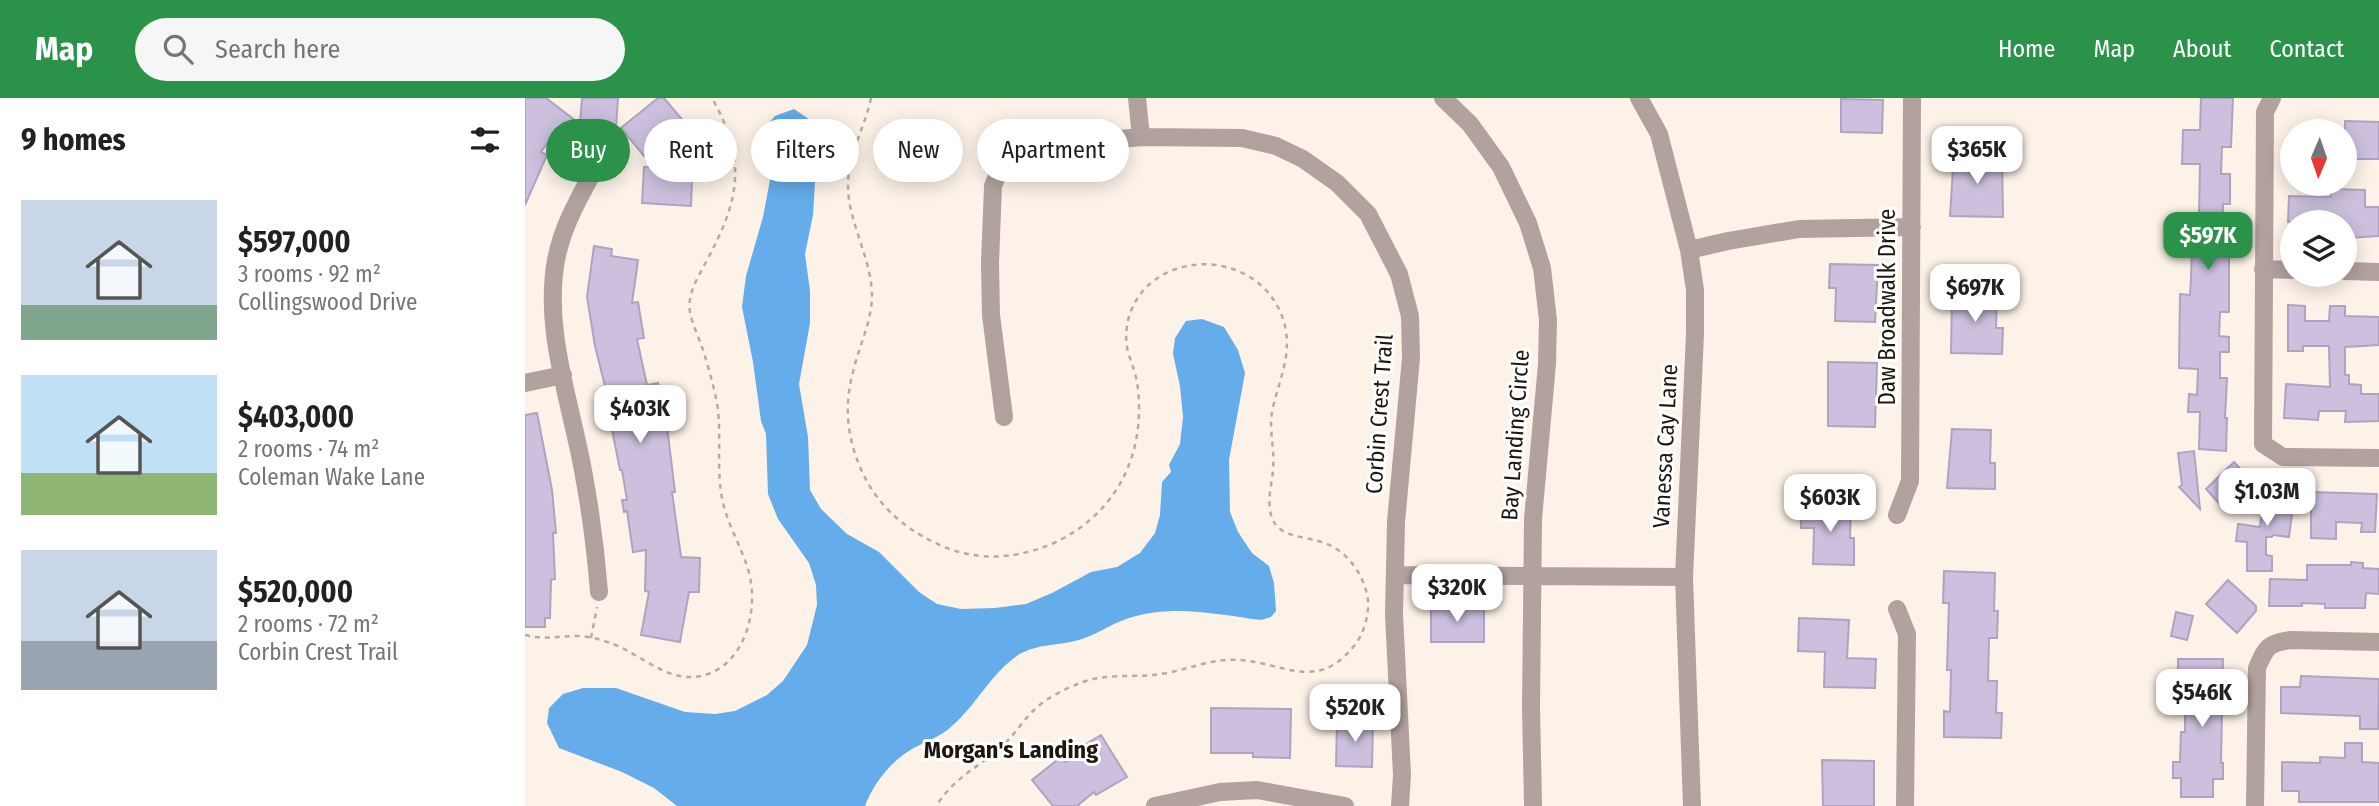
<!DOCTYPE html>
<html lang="en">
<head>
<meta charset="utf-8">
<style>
	:root { --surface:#fff; --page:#f6f6f6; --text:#202124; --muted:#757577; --accent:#2b9249 }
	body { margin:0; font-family:"Fira Sans Condensed",sans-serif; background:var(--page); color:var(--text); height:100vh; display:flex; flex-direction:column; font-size:26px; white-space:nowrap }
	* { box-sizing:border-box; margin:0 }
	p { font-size:23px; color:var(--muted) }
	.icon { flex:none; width:38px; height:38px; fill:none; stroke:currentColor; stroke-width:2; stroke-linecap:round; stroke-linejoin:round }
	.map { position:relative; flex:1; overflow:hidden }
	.drawer { display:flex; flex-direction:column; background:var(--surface); width:525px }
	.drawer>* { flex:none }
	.banner { position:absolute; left:21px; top:21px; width:665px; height:63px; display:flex; gap:14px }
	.needle { width:46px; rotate:182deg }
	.fabs { position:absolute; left:1755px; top:21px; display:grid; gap:14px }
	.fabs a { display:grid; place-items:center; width:77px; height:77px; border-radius:50%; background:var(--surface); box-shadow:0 4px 18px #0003; font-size:35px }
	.price { position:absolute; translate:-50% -60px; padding:0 16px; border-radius:14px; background:#fff; color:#222; font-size:23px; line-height:46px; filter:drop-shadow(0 2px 4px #0008) }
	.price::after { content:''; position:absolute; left:50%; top:42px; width:21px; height:16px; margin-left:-10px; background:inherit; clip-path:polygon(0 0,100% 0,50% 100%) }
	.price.selected { background:var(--accent); color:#fff }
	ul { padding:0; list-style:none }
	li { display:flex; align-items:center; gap:21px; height:175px; padding:0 21px }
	li span { display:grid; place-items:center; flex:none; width:196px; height:140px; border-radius:0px; color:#555 }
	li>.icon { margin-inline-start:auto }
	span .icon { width:84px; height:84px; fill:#fffc; stroke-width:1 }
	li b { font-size:30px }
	h2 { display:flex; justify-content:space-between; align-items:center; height:84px; padding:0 21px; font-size:30px }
	.chip { padding:0 24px; border-radius:32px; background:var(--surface); box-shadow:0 4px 18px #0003; font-size:24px; line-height:63px }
	.chip.selected { background:var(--accent); color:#fff }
	header { display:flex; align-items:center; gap:42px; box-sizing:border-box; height:98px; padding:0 35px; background:var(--accent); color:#fff }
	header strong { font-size:33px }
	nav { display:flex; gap:38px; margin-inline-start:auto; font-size:24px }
	.search { width:490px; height:63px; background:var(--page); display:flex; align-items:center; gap:18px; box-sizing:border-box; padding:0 24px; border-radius:38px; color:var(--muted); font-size:26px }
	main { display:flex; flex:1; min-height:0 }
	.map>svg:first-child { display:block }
	.water { fill:#65acea }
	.building { fill:#ccc0de; stroke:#afa3c1; stroke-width:2 }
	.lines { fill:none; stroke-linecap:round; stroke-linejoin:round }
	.path { stroke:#b5aca2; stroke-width:2.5; stroke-dasharray:5 5; stroke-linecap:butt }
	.minor { stroke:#b2a19f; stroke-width:18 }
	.labels { text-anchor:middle; stroke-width:6; stroke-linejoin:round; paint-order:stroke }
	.street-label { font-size:23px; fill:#1f170e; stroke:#fff }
	.neighbourhood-label { font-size:24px; font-weight:bold; fill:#1f170e; stroke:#fff }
</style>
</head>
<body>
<header>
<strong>Map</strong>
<div class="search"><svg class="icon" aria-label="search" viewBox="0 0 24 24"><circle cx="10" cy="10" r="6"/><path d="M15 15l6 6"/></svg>Search here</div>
<nav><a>Home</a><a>Map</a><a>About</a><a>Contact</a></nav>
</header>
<main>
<section class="drawer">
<h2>9 homes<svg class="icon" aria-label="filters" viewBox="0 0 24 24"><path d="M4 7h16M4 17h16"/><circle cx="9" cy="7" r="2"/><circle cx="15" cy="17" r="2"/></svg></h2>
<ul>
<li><span style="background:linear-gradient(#c9d6e8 75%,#7fa58c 0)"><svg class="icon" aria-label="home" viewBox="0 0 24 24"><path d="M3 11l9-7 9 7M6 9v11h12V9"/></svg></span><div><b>$597,000</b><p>3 rooms · 92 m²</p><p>Collingswood Drive</p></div></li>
<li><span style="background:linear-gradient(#bfe0f5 70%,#8fb573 0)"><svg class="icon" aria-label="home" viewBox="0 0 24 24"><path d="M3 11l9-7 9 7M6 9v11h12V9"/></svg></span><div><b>$403,000</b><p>2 rooms · 74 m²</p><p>Coleman Wake Lane</p></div></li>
<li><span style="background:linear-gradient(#c9d6e8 65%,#9aa5b1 0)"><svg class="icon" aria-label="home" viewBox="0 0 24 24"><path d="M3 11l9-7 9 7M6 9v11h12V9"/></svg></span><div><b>$520,000</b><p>2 rooms · 72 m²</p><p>Corbin Crest Trail</p></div></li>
</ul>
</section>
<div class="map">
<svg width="1854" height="708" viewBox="0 0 1854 708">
	<rect width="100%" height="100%" fill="#fcf2e8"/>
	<path class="water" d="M 269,11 L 287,23 L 293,37 L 288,117 L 280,156 L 285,193 L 285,225 L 274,286 L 283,339 L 285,392 L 296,411 L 322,436 L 354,454 L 394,494 L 412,506 L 436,511 L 470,510 L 501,506 L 527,495 L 566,474 L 592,469 L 615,455 L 630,435 L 635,417 L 637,384 L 646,374 L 644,367 L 655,346 L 658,319 L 655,288 L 648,256 L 650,240 L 661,223 L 677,221 L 699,229 L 713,252 L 720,275 L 704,362 L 705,414 L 713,434 L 727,455 L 744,468 L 749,485 L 751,513 L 746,519 L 736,522 C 691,516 648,506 604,520 C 585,526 569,539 550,543 C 529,548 507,546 489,560 C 464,579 451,607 428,627 C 416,639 401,643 387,651 C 366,663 348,686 340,708 L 152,708 L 129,690 L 97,674 L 34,650 L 22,625 L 24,610 L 38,596 L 58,590 L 91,590 L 160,614 L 190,616 L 210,613 L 242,597 L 258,583 L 282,547 L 292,507 L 291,487 L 284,465 L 253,421 L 243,396 L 241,336 L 236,323 L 228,264 L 217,209 L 221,178 L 238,119 L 245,82 L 242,27 L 250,18 Z"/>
	<path class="building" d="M 0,0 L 21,0 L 55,26 L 57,0 L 93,0 L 91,29 L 38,25 L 16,54 L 22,57 L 0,107 Z
		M 133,0 L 139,0 L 159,24 L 119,58 L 96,30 Z
		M 1676,0 L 1708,0 L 1706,49 L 1697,49 L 1696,76 L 1705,76 L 1705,106 L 1698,106 L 1697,156 L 1704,156 L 1704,214 L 1695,214 L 1694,238 L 1704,239 L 1704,254 L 1695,254 L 1695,280 L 1702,280 L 1700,320 L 1702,320 L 1701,353 L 1674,351 L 1675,314 L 1663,314 L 1664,296 L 1672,297 L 1673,271 L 1654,270 L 1655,196 L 1665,197 L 1666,180 L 1667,148 L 1661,148 L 1661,116 L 1674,116 L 1675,66 L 1657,66 L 1658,32 L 1675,32 Z
		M 1316,1 L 1358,2 L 1357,35 L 1316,34 Z
		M 1820,23 L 1854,24 L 1854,61 L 1830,61 L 1830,55 L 1820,55 Z
		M 1429,55 L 1477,56 L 1478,119 L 1425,118 Z
		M 119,69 L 163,71 L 163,83 L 167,83 L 166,108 L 117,105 Z
		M 1806,91 L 1840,92 L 1840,109 L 1854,109 L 1854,138 L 1823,140 L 1820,124 L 1763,124 L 1764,98 L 1806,99 Z
		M 69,148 L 87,151 L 86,158 L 113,162 L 107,205 L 113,204 L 119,240 L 112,241 L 122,287 L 133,285 L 141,320 L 150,394 L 147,394 L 156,459 L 175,460 L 174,494 L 164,494 L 155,544 L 116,537 L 124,494 L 120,493 L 121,452 L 108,454 L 102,413 L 99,414 L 97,402 L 102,402 L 97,372 L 95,372 L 80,297 L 82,296 L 70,248 L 62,199 Z
		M 1305,166 L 1353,167 L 1350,224 L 1310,223 L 1311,190 L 1304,190 Z
		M 1427,195 L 1472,196 L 1471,230 L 1478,230 L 1477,256 L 1426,255 Z
		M 1763,207 L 1780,208 L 1780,223 L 1804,223 L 1805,208 L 1820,208 L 1820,218 L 1854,219 L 1854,247 L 1820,249 L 1820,277 L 1824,277 L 1824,286 L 1836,287 L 1836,296 L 1854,296 L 1854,323 L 1820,324 L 1821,313 L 1794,313 L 1793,322 L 1759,320 L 1761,286 L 1805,289 L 1804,248 L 1778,248 L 1778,253 L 1763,253 Z
		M 1303,264 L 1352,265 L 1350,329 L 1303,328 Z
		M 12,315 L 27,392 L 31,435 L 28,435 L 30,481 L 26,482 L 25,520 L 20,520 L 20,529 L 0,529 L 0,317 Z
		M 1427,331 L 1466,332 L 1465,365 L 1470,365 L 1470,391 L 1422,390 Z
		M 1669,353 L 1675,411 L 1654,389 L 1657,387 L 1653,355 Z
		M 1709,364 L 1727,384 L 1727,388 L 1701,413 L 1681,391 Z
		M 1740,390 L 1770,393 L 1764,439 L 1748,437 L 1747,439 L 1741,439 L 1741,457 L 1747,458 L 1747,473 L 1722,473 L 1722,444 L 1711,443 L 1713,426 L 1735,429 Z
		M 1786,394 L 1852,396 L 1850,434 L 1836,434 L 1837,425 L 1811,424 L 1811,441 L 1786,440 Z
		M 1276,407 L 1326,408 L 1325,440 L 1329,440 L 1329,467 L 1288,466 L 1289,430 L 1276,430 Z
		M 1826,464 L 1838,465 L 1838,470 L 1854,471 L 1854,496 L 1841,495 L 1840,510 L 1800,510 L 1800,506 L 1777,505 L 1777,508 L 1744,508 L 1745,481 L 1782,482 L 1782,467 L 1826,467 Z
		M 1419,473 L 1470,475 L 1469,513 L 1473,513 L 1472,540 L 1464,540 L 1463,583 L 1472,583 L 1471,615 L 1477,615 L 1476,640 L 1419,639 L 1419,613 L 1425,614 L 1426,572 L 1422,572 L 1424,505 L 1418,505 Z
		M 1703,482 L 1731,508 L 1731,513 L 1712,535 L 1681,506 Z
		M 906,508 L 959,508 L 959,544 L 906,544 Z
		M 1651,514 L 1668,518 L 1662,542 L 1646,538 Z
		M 1274,520 L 1324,522 L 1322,560 L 1351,561 L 1350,590 L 1299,589 L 1300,554 L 1273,553 Z
		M 1653,561 L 1698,561 L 1696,665 L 1698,665 L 1698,681 L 1688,681 L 1688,699 L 1656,699 L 1656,680 L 1648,680 L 1648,664 L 1655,664 L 1656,634 L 1660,634 L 1660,599 L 1668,599 L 1669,576 L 1653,576 Z
		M 1776,578 L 1854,581 L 1853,631 L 1835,631 L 1835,618 L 1756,615 L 1756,589 L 1775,589 Z
		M 686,610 L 766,611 L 765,660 L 728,659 L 728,655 L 686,655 Z
		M 812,623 L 848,624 L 847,669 L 811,668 Z
		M 576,637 L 602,679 L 571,697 L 569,694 L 552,708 L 528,708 L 507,682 L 536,659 L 540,664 L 564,650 L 561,646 Z
		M 1820,645 L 1837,645 L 1837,664 L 1854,665 L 1854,704 L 1774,704 L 1774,693 L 1757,693 L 1757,664 L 1795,665 L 1795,659 L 1820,660 Z
		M 1297,662 L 1349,663 L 1349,708 L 1298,708 Z"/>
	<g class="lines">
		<path class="path" d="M 346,0 C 340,29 324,54 323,85 C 322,124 347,159 347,199 C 346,226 334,248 328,274 C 319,307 322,338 335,369 C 351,407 380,432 417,448 C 454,464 494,461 531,444 C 591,415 620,358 613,292 C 612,278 607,267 603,254 C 597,229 606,201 627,184 C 674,148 746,169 760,228 C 767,259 753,284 747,314 C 744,333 750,353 748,372 C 747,385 743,398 745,411 C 748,440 775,437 797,444 C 823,453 839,476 843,502 C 844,517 839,536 829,548 C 789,599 750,558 702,562 C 680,563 658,573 636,576 C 610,580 583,575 558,584 C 541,590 521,600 508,613 C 496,625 488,639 475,650 C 451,671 430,679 411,708
			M 0,537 C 19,542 33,538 52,538 C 64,538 77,542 88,546 C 117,557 143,585 176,578 C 218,569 233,517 225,479 C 219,452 202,428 197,400 C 191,368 197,336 192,305 C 188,286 183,267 177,249 C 173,238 167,225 165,214 C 162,196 173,179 181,164 C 214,103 223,64 187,0
			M 66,540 L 72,509"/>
		<path class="minor" d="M 612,0 L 616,39
			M 918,0 L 945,26 L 976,69 L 1003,125 L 1017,170 L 1023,222 L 1022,266 L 1008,421 L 1006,608 L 1008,708
			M 1114,0 L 1134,36 L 1164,152 L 1170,192 L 1170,236 L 1159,479 L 1167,708
			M 1747,0 L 1740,14 L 1738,346 L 1758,359 L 1854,360
			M 66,78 C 51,105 37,131 31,162 C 18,234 47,307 59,378 C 66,416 71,455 74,494
			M 1164,152 L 1203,143 L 1274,131 L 1387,129
			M 1738,171 L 1768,172
			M 1820,173 L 1854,174
			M 0,285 L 38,277
			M 479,319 L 466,217 L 465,165 L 468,88 L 480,59 L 502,50 L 616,39 L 717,40 L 751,48 L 778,61 L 812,85 L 843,116 L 874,176 L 885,218 L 886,260 L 871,424 L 869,516 L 877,677 L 875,708
			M 1372,417 L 1385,383 L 1387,0
			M 870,477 L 1159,479
			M 1372,511 L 1382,536 L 1380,708
			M 630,708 L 695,694 L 732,692 L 820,708
			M 1730,708 L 1732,570 C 1741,549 1743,545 1766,542 L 1854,544"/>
	</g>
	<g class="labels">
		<g class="street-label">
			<text transform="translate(1362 209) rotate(-90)" y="8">Daw Broadwalk Drive</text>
			<text transform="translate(854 316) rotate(-86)" y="8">Corbin Crest Trail</text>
			<text transform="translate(990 337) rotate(-86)" y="8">Bay Landing Circle</text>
			<text transform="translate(1140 348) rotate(-87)" y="8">Vanessa Cay Lane</text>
		</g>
		<g class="neighbourhood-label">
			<text x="486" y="660">Morgan's Landing</text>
		</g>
	</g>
</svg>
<div class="fabs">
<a><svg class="needle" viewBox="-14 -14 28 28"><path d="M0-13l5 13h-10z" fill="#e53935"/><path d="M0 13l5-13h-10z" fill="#757577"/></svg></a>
<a><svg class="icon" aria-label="layers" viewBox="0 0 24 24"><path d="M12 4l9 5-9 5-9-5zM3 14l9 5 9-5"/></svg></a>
</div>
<b class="price" style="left:1452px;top:88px">$365K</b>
<b class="price selected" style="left:1683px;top:174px">$597K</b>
<b class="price" style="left:1450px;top:226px">$697K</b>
<b class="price" style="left:115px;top:347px">$403K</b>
<b class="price" style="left:1742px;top:430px">$1.03M</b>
<b class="price" style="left:1305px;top:436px">$603K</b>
<b class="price" style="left:932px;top:526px">$320K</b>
<b class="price" style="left:1677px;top:631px">$546K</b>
<b class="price" style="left:830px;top:646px">$520K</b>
<div class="banner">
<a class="chip selected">Buy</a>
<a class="chip">Rent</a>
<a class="chip">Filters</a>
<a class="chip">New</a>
<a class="chip">Apartment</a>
</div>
</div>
</main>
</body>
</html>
